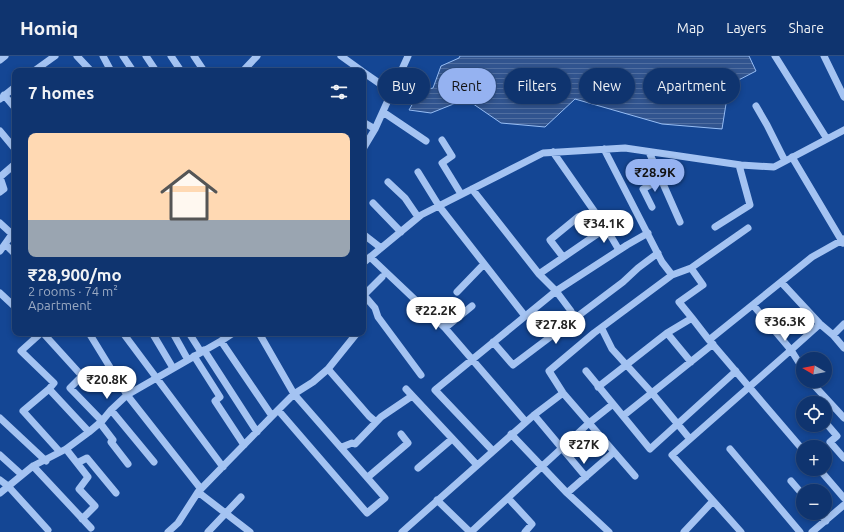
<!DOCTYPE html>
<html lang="en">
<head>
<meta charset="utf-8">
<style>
	:root { --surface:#0f346f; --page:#1d3f77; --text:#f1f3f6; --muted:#9baac3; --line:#2f4f82; --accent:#95b2f1 }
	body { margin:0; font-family:Ubuntu,sans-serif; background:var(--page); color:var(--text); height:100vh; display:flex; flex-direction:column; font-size:15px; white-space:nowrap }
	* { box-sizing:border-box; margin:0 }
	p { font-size:13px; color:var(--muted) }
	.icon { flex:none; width:22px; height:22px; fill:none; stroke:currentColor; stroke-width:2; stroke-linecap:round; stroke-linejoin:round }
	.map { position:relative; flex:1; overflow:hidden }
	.sheet { position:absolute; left:12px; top:12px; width:354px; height:268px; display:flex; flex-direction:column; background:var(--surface); border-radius:8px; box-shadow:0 2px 6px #0003,0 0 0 1px var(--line) }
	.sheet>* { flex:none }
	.guide { position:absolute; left:378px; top:12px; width:380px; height:36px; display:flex; gap:8px }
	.needle { width:26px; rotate:279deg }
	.buttons { position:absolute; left:796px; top:296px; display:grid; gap:8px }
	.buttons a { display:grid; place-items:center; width:36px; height:36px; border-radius:50%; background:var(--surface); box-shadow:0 2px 6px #0003,0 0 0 1px var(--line); font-size:20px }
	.price { position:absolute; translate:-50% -34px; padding:0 9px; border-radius:14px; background:#fff; color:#222; font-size:13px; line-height:26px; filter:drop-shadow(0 1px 2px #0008) }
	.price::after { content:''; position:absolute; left:50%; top:24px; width:12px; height:9px; margin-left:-6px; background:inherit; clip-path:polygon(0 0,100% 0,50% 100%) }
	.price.active { background:var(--accent); color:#111 }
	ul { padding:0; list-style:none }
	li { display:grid; align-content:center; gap:8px; height:212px; padding:0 16px }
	li span { display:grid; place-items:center; height:124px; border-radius:8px; color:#555 }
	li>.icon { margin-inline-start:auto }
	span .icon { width:72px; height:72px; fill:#fffc; stroke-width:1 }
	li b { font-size:17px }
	h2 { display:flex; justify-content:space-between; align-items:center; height:48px; padding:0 16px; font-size:17px }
	.pill { padding:0 14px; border-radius:18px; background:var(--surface); box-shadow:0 2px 6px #0003,0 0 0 1px var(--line); font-size:14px; line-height:36px }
	.pill.active { background:var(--accent); color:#111 }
	header { display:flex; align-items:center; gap:24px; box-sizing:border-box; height:56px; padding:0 20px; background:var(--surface); border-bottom:1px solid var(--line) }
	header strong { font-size:19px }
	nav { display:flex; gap:22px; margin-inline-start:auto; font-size:14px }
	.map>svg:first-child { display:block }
	.water { fill:url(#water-rules); stroke:#96bdf5 }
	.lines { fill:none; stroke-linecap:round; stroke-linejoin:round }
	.minor { stroke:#a4c3f2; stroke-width:7 }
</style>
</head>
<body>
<header>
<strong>Homiq</strong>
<nav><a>Map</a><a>Layers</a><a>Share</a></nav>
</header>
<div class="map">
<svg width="844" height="476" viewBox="0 0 844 476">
	<defs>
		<pattern id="water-rules" width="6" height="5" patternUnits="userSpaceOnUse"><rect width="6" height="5" fill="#31548f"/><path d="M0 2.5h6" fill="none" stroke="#506ea0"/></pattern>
	</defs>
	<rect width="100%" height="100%" fill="#144694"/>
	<path class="water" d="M 460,0 L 749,0 L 756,15 L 729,29 L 722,73 L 662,68 L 575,43 L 545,71 L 501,67 L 466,43 L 431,57 L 409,54 L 420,35 L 433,32 L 441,10 L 459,2 Z"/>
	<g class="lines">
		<path class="minor" d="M 77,0 L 91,15
			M 103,0 L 111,15
			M 123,0 L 133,15
			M 146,0 L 156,15
			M 171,0 L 181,15
			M 194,0 L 204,15
			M 341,0 L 362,15
			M 775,0 L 827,83
			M 824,0 L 844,41
			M 0,4 L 5,0
			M 34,15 L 55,0
			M 243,15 L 257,0
			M 363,16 L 392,36
			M 4,39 L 15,52
			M 0,43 L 15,31
			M 756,50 L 767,69 L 785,105
			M 383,56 L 426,85
			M 363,66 L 375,73
			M 0,75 L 15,93
			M 442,84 L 452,100 L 442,107 L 461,138
			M 363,93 L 375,73 L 408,0
			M 604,93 L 662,206 L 672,219
			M 553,96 L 606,172 L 619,194
			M 649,96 L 680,166
			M 792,101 L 843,187
			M 418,116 L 439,150 L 525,260
			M 0,121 L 15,108
			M 0,121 L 4,133 L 0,136
			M 388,126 L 405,142 L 418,161
			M 472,133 L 539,218 L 556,235 L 571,255
			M 373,147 L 401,176
			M 652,151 L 643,133 L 661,123
			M 0,167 L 12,178
			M 715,171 L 750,149 L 739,109
			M 363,178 L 381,192
			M 5,188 L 15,198
			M 0,195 L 15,174
			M 370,201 L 445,272
			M 563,201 L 550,184 L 578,161
			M 363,207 L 421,159 L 543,97 L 625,92 L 741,109 L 774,111 L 844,74
			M 691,212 L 748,172
			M 539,218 L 606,172
			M 781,226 L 820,268 L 833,279
			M 457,236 L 484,208
			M 0,237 L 15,251
			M 363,238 L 375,252 L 378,261 L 421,319
			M 363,240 L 382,221
			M 472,250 L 445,272 L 526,366
			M 692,262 L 709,284
			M 844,268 L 833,279 L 844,292
			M 602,273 L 612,293 L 652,337 L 690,383
			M 41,277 L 21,295 L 54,327 L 49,333 L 89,376
			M 43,277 L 82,320 L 70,332 L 102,365
			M 89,277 L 127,339 L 201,433
			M 123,277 L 223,411
			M 173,277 L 188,304
			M 189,277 L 201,296
			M 259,277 L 294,338 L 385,442 L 367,457 L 278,354 L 294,338 L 313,326 L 328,313
			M 357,277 L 328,313 L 369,360 L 376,366
			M 667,277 L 691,306
			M 154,280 L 173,312
			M 221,285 L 272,360
			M 493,286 L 513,309 L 623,226 L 638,212 L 658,197
			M 204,294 L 257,376
			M 194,300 L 220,341 L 215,345 L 244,389
			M 803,313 L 791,294 L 820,268
			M 586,315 L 650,393 L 736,315
			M 810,325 L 844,362
			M 598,331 L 667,277 L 692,262 L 679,246 L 703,229 L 691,212 L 672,219 L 594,277 L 549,315 L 563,337 L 635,420
			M 49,333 L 23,355 L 60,396
			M 406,333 L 477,409
			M 111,354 L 154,406
			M 534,359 L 586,421
			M 623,360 L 713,288
			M 0,362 L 46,405
			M 825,366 L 837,380 L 830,386 L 844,402
			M 100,367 L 113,384 L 111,386 L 128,408
			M 511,378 L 567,437 L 609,476
			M 342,391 L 352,387 L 355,388 L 381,361 L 412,340
			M 66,393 L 77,407 L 87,402 L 116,437
			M 730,393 L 800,476
			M 803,394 L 709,284 L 812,201 L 844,183
			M 493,395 L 435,334 L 556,235 L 627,189 L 648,177
			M 0,399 L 22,419
			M 77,407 L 88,421 L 79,433 L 95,450 L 82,463
			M 33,410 L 91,472
			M 418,412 L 452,383
			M 819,413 L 844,442
			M 368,421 L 408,387 L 401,378
			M 0,424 L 8,430 L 48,474
			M 791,425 L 803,439
			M 198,436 L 250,476
			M 0,437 L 33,410 L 66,393 L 89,376 L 102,365 L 111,354 L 127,339 L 221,285 L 233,277
			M 567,437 L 614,396
			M 508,442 L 532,468 L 525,476
			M 437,444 L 470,476
			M 819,457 L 826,465
			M 168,476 L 178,467 L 198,436 L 278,354
			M 208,476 L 241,441
			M 402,476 L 534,359 L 563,337
			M 471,476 L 589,367 L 613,348
			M 684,476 L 713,445
			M 741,476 L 672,399 L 791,294 L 753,249
			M 812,476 L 844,449"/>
	</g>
</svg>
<div class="buttons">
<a><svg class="needle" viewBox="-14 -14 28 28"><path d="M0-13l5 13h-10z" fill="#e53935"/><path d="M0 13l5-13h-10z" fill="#9baac3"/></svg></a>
<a><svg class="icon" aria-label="locate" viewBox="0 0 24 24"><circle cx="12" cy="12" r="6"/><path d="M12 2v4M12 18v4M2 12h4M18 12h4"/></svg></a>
<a>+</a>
<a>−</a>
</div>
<b class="price active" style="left:655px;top:137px">₹28.9K</b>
<b class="price" style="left:604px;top:188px">₹34.1K</b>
<b class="price" style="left:436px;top:275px">₹22.2K</b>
<b class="price" style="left:785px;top:286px">₹36.3K</b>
<b class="price" style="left:556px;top:289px">₹27.8K</b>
<b class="price" style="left:107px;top:344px">₹20.8K</b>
<b class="price" style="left:584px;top:409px">₹27K</b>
<div class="guide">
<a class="pill">Buy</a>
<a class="pill active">Rent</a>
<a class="pill">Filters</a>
<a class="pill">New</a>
<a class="pill">Apartment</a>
</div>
<section class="sheet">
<h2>7 homes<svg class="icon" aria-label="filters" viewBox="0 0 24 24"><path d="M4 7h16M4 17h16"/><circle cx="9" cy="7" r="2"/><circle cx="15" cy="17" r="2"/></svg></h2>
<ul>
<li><span style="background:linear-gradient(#ffd9b3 70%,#9aa5b1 0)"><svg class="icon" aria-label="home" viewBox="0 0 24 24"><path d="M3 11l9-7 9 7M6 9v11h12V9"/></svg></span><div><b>₹28,900/mo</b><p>2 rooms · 74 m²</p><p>Apartment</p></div></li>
</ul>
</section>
</div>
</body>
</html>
